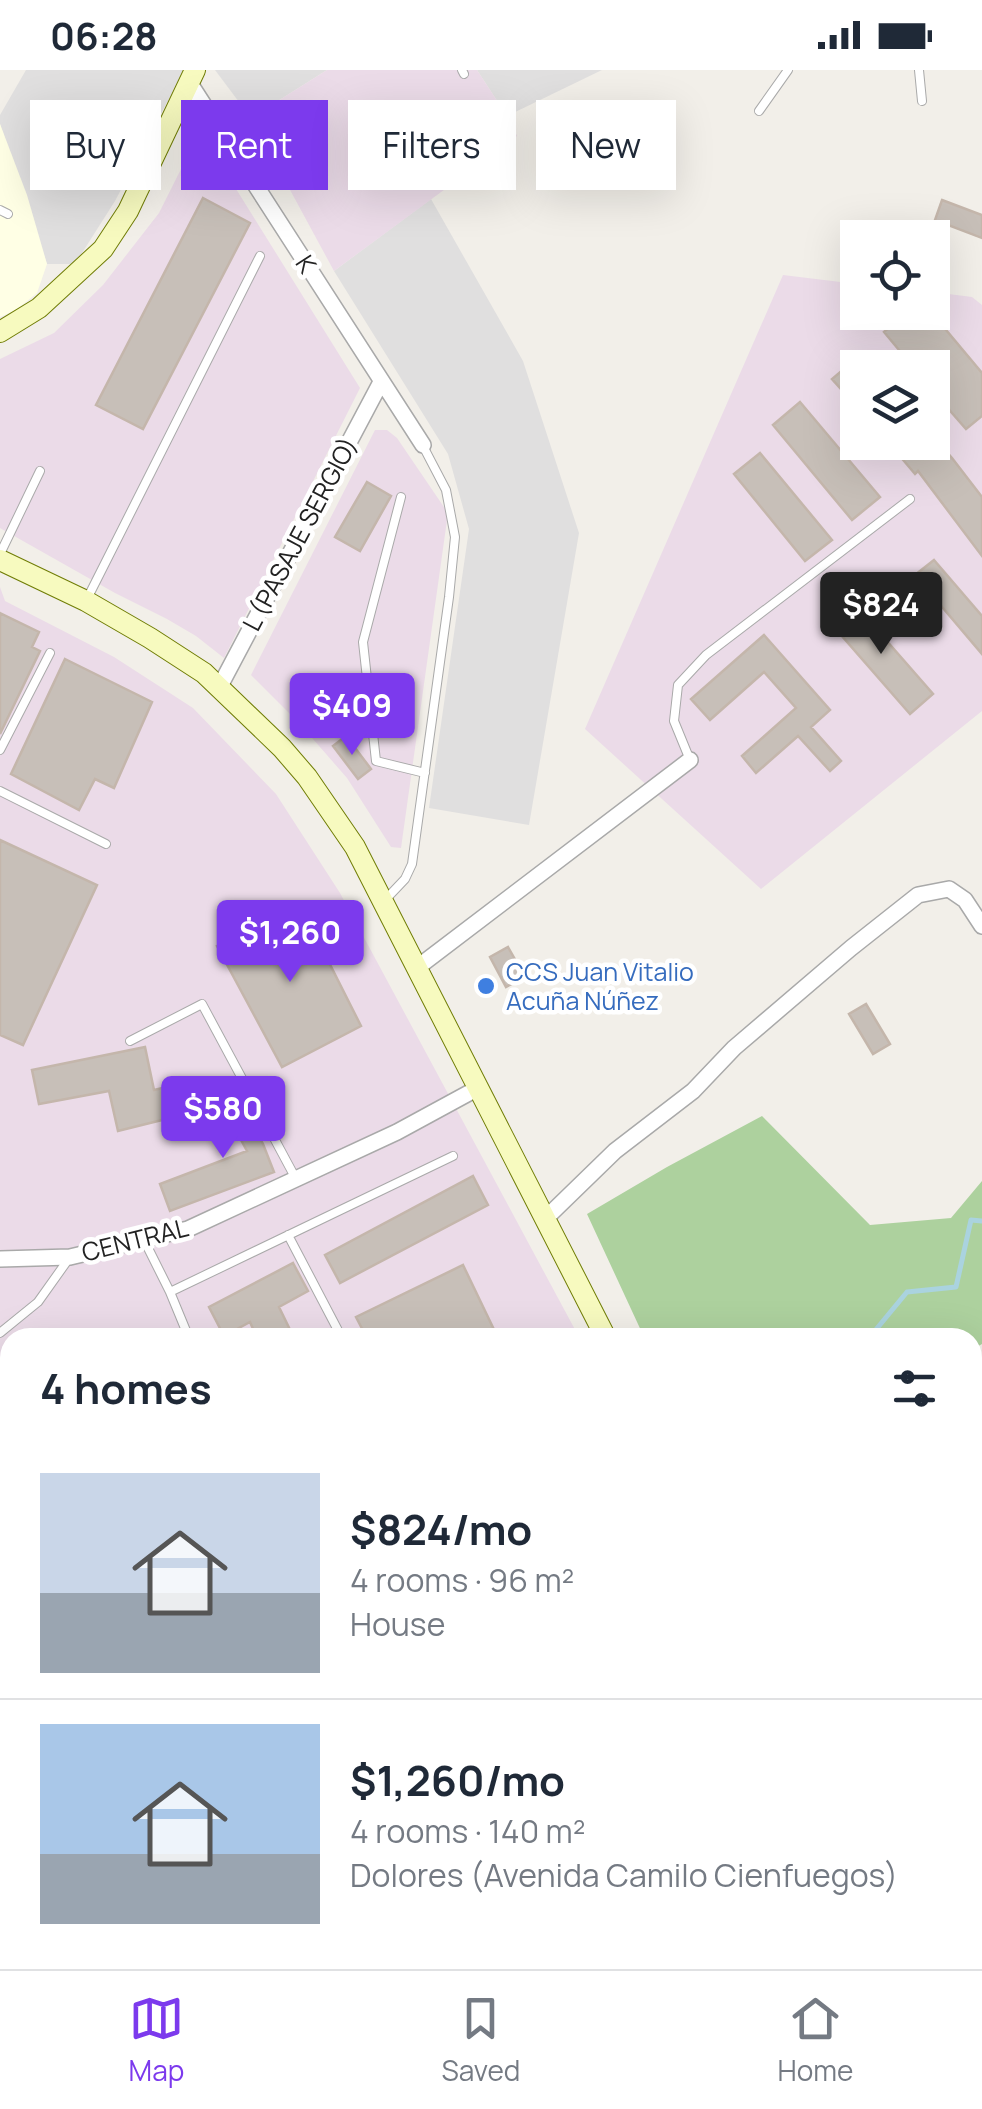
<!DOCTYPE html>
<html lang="en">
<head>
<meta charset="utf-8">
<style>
	:root { --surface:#fff; --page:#f6f6f7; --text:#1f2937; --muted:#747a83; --line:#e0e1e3; --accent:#7c3aed }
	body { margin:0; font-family:Manrope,sans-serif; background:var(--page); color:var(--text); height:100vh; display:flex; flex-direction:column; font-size:38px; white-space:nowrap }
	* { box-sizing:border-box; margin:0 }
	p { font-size:32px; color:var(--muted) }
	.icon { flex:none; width:55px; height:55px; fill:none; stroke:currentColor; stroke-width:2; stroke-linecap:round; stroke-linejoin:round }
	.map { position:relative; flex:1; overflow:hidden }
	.panel { position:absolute; left:0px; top:1258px; width:982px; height:642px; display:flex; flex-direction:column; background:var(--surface); border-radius:30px 30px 0 0; box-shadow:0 10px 40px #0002 }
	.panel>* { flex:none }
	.banner { position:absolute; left:30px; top:30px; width:922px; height:90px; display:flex; gap:20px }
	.controls { position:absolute; left:840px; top:150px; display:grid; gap:20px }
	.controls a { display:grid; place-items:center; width:110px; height:110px; border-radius:0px; background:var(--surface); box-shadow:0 10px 40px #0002; font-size:50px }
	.price { position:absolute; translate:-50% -85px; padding:0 22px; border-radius:10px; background:var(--accent); color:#fff; font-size:32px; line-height:65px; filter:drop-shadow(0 2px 5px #0008) }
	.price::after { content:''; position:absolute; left:50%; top:60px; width:30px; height:22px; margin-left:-15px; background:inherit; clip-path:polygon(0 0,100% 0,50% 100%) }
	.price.on { background:#222; color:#fff }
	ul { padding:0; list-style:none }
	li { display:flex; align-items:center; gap:30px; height:250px; padding:0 40px }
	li+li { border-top:2px solid var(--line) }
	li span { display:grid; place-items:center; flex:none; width:280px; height:200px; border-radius:0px; color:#555 }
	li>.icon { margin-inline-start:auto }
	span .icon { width:120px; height:120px; fill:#fffc; stroke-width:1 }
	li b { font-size:42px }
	h2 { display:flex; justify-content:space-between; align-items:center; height:120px; padding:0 40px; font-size:42px }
	.chip { padding:0 35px; border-radius:0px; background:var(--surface); box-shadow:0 10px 40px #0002; font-size:35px; line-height:90px }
	.chip.on { background:var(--accent); color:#fff }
	.status { display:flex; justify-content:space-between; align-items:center; height:70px; padding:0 50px; background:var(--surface); direction:ltr }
	.status svg { height:28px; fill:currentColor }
	.tabs { display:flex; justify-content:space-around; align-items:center; height:140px; border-top:2px solid var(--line); background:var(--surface); font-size:28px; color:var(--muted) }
	.tabs a { display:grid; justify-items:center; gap:5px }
	.tabs .on { color:var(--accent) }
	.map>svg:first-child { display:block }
	.residential { fill:#e0dfdf }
	.industrial { fill:#ebdbe8; fill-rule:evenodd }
	.education { fill:#ffffe5 }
	.grass { fill:#cdebb0 }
	.forest { fill:#add19e }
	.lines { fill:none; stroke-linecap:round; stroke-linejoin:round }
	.stream { stroke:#aad3df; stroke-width:5 }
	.building { fill:#c7bfb8; stroke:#c4b6ab; stroke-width:2.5 }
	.service-casing { stroke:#a9a9a9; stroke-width:10 }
	.minor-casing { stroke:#a9a9a9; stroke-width:18 }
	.secondary-casing { stroke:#707d05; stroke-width:22 }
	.path { stroke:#fa8072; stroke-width:2.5; stroke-dasharray:5 5; stroke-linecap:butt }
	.service { stroke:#fff; stroke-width:8 }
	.minor { stroke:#fff; stroke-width:15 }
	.secondary { stroke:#f7fabf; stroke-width:20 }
	.shop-dot { fill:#3f7fe0; stroke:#fff; stroke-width:4 }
	.labels { text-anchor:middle; stroke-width:9; stroke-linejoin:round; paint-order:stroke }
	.street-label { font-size:25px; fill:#222; stroke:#fff }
	.shop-label { font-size:25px; fill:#366cbe; stroke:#fff; text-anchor:start }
</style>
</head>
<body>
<div class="status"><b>06:28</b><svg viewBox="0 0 49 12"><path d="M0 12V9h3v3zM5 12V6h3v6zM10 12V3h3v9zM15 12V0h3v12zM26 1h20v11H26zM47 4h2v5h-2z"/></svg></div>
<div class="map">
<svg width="982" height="1899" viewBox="0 0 982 1899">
	<rect width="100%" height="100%" fill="#f2efe9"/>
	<path class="residential" d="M 26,0 L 184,0 L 115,131 L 75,194 L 47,194 L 0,54 L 0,45 Z
		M 215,0 L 327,0 L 251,48 Z
		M 477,0 L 602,0 L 507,46 Z
		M 431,129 L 523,291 L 579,463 L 529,755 L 429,738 L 469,459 L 448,384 L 334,201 Z
		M 982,1342 L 982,1899 L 962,1899 L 957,1890 L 972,1890 L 972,1348 Z"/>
	<path class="industrial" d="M 327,0 L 477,0 L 507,46 L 517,66 L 334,201 L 251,48 Z
		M 200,61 L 360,318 L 224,588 L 196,566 L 167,549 L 115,523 L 0,458 L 0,289 L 54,263 L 103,215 L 159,143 Z
		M 783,205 L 857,214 L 858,242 L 932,242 L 933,222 L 972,227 L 982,235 L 982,641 L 761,819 L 585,659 ZM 858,298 L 932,298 L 932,372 L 858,372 Z
		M 375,360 L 387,360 L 397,368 L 448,443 L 401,778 L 391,777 L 347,708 L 299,653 L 251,605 Z
		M 0,517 L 5,531 L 114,587 L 193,638 L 276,724 L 340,823 L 579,1267 L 10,1268 L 10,1890 L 295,1890 L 291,1899 L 0,1899 Z
		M 645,1890 L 907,1890 L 911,1899 L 650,1899 Z"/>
	<path class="education" d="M 0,54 L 27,125 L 47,194 L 37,223 L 16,240 L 0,247 Z"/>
	<path class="grass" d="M 325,1890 L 645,1890 L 650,1899 L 321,1899 Z"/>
	<path class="forest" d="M 762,1046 L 870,1155 L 951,1148 L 982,1111 L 982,1274 L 973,1279 L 972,1268 L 644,1267 L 587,1144 L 667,1097 Z
		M 10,1342 L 10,1505 L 0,1501 L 0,1344 Z
		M 10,1627 L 10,1828 L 0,1840 L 0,1635 Z"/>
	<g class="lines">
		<path class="stream" d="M 869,1268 L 907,1222 L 956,1217 L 971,1150 L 982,1151
			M 306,1899 L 311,1890"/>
	</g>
	<path class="building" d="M 203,128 L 250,153 L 143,359 L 96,335 Z
		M 942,130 L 982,145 L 982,168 L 935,150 Z
		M 907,242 L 931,242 L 982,303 L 982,346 L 966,359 L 932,320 L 932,298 L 914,298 L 884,262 Z
		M 858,287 L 858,338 L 832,309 Z
		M 800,332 L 880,427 L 852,450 L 773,355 Z
		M 888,372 L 938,372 L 952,388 L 982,427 L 982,486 L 918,401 L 915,404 Z
		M 760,383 L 832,470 L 805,491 L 734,404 Z
		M 367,412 L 391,426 L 360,481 L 335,467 Z
		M 934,490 L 982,546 L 982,584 L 915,505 Z
		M 851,530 L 933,624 L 910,644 L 828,550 Z
		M 0,543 L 39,562 L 32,577 L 40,581 L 0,664 Z
		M 764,565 L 830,640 L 811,657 L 841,691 L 830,701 L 798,666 L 756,703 L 742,686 L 796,638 L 764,602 L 710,650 L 691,629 Z
		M 65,589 L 152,632 L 114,718 L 95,709 L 79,740 L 11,704 Z
		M 346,666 L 371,699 L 358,709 L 333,676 Z
		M 0,770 L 97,815 L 23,975 L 0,965 Z
		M 299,833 L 361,956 L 282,997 L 217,876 Z
		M 508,877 L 525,907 L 506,917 L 490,887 Z
		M 866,934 L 890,974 L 873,984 L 849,944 Z
		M 145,977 L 154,1020 L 171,1016 L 178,1046 L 118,1061 L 109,1021 L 39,1034 L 32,1000 Z
		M 228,1010 L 263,1074 L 274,1102 L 170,1141 L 160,1114 L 247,1081 L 213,1018 Z
		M 473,1106 L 488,1135 L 340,1213 L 325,1185 Z
		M 293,1193 L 308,1221 L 279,1237 L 294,1268 L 257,1268 L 250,1252 L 224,1266 L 209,1237 Z
		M 463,1195 L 498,1268 L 367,1268 L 356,1247 Z"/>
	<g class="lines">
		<g class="service-casing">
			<path id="service" d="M 462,0 L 464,4
				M 919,0 L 922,31
				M 759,41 L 788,0
				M 0,140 L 8,144
				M 401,427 L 363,572 L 376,691 L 425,703
				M 0,484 L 40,401
				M 88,527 L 260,186
				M 0,680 L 50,583
				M 690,690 L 674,651 L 678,615 L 706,585 L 910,429
				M 0,721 L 106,774
				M 386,829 L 405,809 L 412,794 L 449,527 L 455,467 L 446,420 L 423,376
				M 130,971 L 202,934 L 296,1109
				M 288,1165 L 342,1268
				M 144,1170 L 170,1222 L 189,1268
				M 170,1222 L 453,1086
				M 0,1263 L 38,1232 L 70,1187
				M 186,1899 L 195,1890"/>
		</g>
		<g class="minor-casing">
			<path id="minor" d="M 189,12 L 423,375
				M 220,616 L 381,312
				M 418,897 L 690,690
				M 545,1149 L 615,1081 L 693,1021 L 734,978 L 851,878 L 918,825 L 949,819 L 965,830 L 982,856
				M 0,1189 L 70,1187 L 188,1159 L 397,1062 L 478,1018
				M 979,1330 L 982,1338
				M 972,1519 L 982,1514
				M 972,1618 L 982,1636
				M 972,1876 L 982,1871"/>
		</g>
		<g class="secondary-casing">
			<path id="secondary" d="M 0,262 L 39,238 L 103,179 L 128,141 L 195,0
				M 0,490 L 86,531 L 150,568 L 204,603 L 282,678 L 307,707 L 355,777 L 606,1268
				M 934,1890 L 938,1899"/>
		</g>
		<path class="path" d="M 540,1890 L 543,1899"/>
		<use href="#service" class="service"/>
		<use href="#minor" class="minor"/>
		<use href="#secondary" class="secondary"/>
	</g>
	<circle class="shop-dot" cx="486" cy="916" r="10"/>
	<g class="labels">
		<g class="street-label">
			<text transform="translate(306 194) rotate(57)" y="9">K</text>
			<text transform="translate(300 464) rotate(-62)" y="9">L (PASAJE SERGIO)</text>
			<text transform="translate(135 1170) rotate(-14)" y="9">CENTRAL</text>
		</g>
		<g class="shop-label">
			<text x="506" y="911">CCS Juan Vitalio<tspan x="506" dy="29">Acuña Núñez</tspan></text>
		</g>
	</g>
</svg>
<div class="controls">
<a><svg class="icon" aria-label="locate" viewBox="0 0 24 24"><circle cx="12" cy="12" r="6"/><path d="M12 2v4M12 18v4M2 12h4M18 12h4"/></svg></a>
<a><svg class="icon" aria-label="layers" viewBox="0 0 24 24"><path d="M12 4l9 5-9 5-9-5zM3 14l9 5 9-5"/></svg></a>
</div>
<b class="price on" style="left:881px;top:587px">$824</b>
<b class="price" style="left:352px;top:688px">$409</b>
<b class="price" style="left:290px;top:915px">$1,260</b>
<b class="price" style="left:223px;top:1091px">$580</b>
<div class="banner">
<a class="chip">Buy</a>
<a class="chip on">Rent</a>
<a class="chip">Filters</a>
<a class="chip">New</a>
</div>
<section class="panel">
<h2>4 homes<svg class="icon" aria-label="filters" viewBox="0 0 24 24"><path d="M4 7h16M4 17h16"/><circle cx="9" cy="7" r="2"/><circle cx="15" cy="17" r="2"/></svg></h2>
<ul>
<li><span style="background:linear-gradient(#c9d6e8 60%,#9aa5b1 0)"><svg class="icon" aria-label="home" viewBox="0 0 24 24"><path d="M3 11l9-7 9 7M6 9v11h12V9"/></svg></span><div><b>$824/mo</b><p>4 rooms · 96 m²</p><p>House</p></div></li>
<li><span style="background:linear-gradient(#a9c7e8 65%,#9aa5b1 0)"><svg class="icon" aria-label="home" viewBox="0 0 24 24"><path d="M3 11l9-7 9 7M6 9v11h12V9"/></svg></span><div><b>$1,260/mo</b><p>4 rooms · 140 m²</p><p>Dolores (Avenida Camilo Cienfuegos)</p></div></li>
</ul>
</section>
</div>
<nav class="tabs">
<a class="on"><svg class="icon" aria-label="map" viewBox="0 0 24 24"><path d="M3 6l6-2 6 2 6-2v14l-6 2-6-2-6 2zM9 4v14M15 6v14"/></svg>Map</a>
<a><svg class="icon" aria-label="saved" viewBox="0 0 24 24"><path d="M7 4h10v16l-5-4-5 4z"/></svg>Saved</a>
<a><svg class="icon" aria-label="home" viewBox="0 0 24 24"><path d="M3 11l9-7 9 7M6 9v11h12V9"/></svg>Home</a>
</nav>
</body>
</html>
